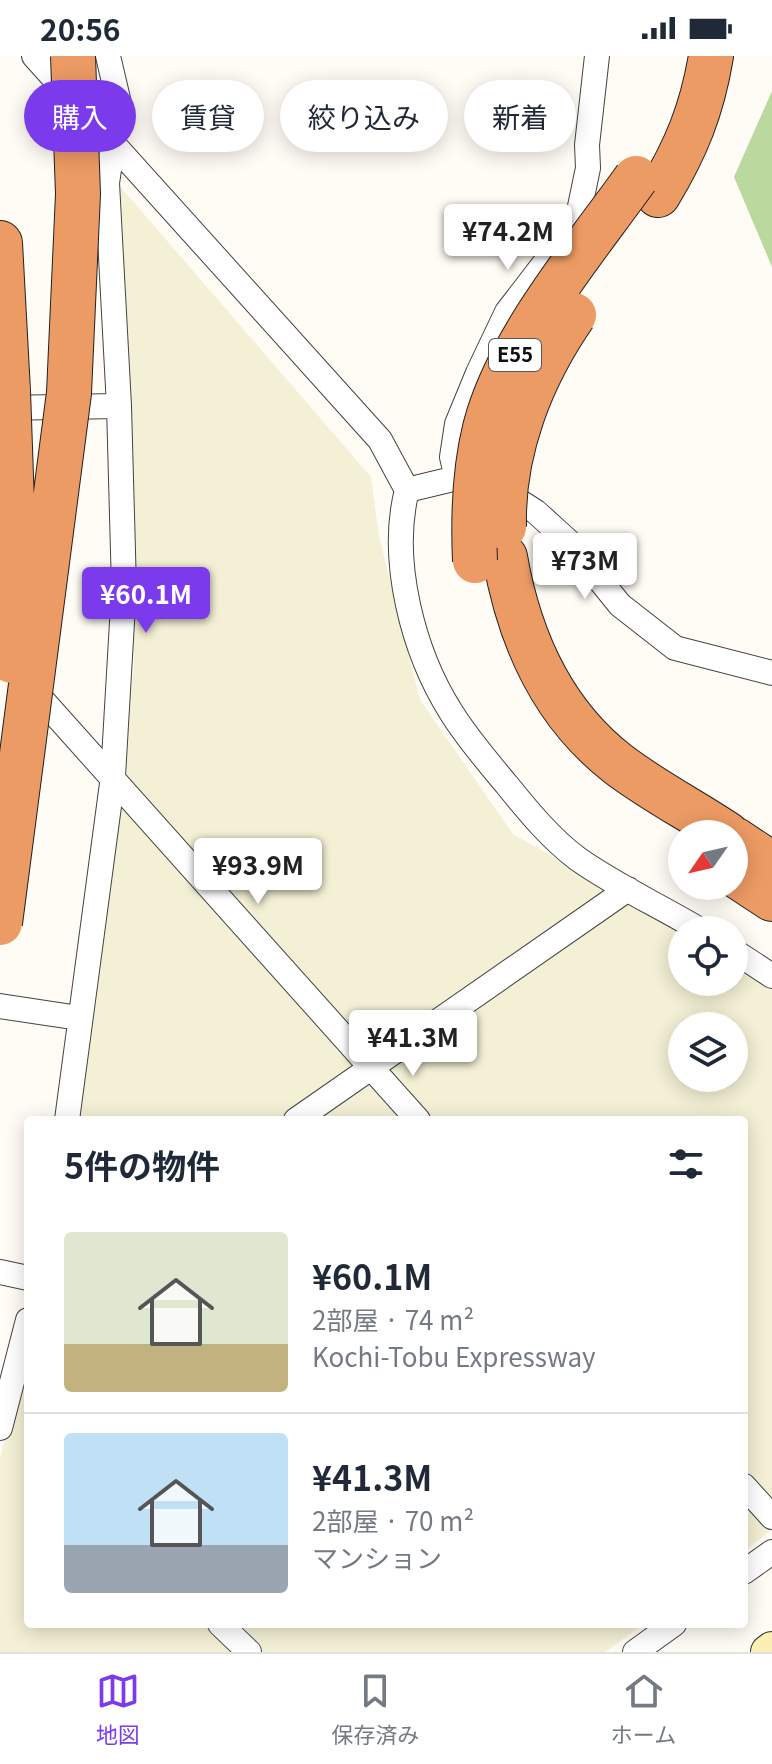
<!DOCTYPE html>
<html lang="ja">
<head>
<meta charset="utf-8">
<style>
	:root { --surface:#fff; --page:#f6f6f7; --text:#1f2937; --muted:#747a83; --line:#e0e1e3; --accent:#7c3aed }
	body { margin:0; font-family:Georgia,"Noto Sans JP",serif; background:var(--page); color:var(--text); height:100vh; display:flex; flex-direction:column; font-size:30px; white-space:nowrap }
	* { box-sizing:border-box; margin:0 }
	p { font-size:26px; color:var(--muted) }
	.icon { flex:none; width:44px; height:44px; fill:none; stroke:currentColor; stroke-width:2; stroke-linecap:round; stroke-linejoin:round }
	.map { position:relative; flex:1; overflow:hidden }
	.details { position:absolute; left:24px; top:1060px; width:724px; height:512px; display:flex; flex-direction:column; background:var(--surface); border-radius:8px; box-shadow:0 4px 20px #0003 }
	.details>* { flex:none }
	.hud { position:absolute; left:24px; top:24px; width:724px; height:72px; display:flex; gap:16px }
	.needle { width:52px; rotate:236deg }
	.controls { position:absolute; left:668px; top:764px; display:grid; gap:16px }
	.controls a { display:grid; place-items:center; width:80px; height:80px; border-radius:50%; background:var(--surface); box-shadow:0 4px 20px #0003; font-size:40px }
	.price { position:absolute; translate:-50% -68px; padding:0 18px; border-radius:8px; background:#fff; color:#222; font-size:26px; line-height:52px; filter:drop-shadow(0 2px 4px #0008) }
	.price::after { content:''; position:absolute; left:50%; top:48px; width:24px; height:18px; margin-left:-12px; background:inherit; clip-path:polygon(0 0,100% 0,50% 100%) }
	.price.current { background:var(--accent); color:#fff }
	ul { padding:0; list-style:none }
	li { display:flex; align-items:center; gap:24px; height:200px; padding:0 40px }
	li+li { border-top:2px solid var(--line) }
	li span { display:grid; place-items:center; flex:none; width:224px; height:160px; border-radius:8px; color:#555 }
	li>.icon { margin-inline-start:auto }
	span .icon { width:96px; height:96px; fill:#fffc; stroke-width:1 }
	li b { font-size:34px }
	h2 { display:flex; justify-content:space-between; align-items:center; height:96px; padding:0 40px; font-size:34px }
	.tag { padding:0 28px; border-radius:36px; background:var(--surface); box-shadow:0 4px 20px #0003; font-size:28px; line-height:72px }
	.tag.current { background:var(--accent); color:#fff }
	.status { display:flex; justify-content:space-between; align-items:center; height:56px; padding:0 40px; background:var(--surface); direction:ltr }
	.status svg { height:22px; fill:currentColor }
	.tab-bar { display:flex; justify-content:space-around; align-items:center; height:112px; border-top:2px solid var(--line); background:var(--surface); font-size:22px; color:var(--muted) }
	.tab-bar a { display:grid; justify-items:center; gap:4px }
	.tab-bar .current { color:var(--accent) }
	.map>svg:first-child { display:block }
	.farmland { fill:#f4f0d5; fill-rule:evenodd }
	.forest { fill:#bbd89e }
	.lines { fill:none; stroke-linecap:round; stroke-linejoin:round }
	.street-casing { stroke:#434343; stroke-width:26 }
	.secondary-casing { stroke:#323232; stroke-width:36 }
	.highway-casing { stroke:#212121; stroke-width:46 }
	.street { stroke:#fff; stroke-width:24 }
	.secondary { stroke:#fbefb3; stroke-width:34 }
	.highway { stroke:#ed9b64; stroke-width:44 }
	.highway-bridge-casing { stroke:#212121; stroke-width:46; stroke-linecap:butt }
	.highway-bridge { stroke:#ed9b64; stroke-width:44 }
	.labels { text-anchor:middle; stroke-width:8; stroke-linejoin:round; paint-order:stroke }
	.shield { fill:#fff; stroke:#585858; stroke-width:2 }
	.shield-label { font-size:20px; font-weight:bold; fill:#101010 }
</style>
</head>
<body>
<div class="status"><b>20:56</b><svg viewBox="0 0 49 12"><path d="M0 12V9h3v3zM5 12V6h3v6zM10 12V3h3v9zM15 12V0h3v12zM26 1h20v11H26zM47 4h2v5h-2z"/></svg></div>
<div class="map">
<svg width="772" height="1596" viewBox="0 0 772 1596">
	<rect width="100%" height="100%" fill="#fefcf4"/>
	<path class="farmland" d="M 118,128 L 371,421 L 379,480 L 420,644 L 513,778 L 682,875 L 682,926 L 734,926 L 734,905 L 772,930 L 772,1474 L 744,1495 L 744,1064 L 76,1064 L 134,610 ZM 682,970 L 734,970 L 734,1022 L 682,1022 Z
		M 28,1293 L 28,1568 L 644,1568 L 605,1596 L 0,1596 L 0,1402 Z"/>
	<path class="forest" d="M 772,35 L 772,211 L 734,121 Z"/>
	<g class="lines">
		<g class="street-casing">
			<path id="street" d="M 34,0 L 380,384 L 407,434 C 389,504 413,596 451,656 C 467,682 487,705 507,729 C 528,755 551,783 578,803 C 616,830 660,850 700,874
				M 0,352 L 119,350
				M 457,422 L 452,401 L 457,368 L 478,317 L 507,256 L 577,165 L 588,112 L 587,89 L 597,0
				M 407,434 L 457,422 L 511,440 L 536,456 L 569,486 L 620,549 L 675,592 L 772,617
				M 28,628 L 418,1064
				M 734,895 L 772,920
				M 0,950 L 79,962
				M 67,1064 L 113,720 L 124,532 L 119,350 L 107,127 L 119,47 L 108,0
				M 296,1064 L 628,833
				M 0,1216 L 28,1222
				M 0,1372 L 28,1264
				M 744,1430 L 772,1461
				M 744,1516 L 772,1496
				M 220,1568 L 249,1596
				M 635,1596 L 674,1568"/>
		</g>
		<g class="secondary-casing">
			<path id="secondary" d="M 768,1596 L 772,1593"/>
		</g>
		<g class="highway-casing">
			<path id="highway" d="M 658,139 C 686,93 702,54 711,0
				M 0,187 L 8,335
				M 505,501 C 519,582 551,656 618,708 C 652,734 691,754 727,778
				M 734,783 L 772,808
				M 734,818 L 772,843"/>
		</g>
		<use href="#street" class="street"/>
		<use href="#secondary" class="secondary"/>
		<use href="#highway" class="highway"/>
		<g class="highway-bridge-casing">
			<path id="highway-bridge" d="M 8,335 L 13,476 L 12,605
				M 504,471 C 502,395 531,321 574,259
				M 475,505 C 473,460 474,416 485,372 C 507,285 584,195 636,122
				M 0,867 L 69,337 L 78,138 L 73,0"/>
		</g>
		<use href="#highway-bridge" class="highway-bridge"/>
	</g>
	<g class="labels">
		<rect class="shield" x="489" y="283" width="52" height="32" rx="6"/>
		<g class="shield-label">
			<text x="515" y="306">E55</text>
		</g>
	</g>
</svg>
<div class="controls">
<a><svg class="needle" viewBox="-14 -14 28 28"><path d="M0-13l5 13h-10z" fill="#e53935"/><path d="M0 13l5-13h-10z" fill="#747a83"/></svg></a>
<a><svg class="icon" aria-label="locate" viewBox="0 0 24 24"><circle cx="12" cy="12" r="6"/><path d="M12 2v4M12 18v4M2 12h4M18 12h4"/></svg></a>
<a><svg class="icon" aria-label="layers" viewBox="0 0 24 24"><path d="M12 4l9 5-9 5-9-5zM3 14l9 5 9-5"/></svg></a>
</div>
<b class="price" style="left:508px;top:216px">¥74.2M</b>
<b class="price" style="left:585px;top:545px">¥73M</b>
<b class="price current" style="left:146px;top:579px">¥60.1M</b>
<b class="price" style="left:258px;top:850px">¥93.9M</b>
<b class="price" style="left:413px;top:1022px">¥41.3M</b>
<div class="hud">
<a class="tag current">購入</a>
<a class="tag">賃貸</a>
<a class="tag">絞り込み</a>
<a class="tag">新着</a>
</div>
<section class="details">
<h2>5件の物件<svg class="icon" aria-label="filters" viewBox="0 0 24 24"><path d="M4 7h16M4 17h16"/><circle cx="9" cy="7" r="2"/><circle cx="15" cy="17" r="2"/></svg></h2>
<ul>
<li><span style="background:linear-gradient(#dfe7d0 70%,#c2b280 0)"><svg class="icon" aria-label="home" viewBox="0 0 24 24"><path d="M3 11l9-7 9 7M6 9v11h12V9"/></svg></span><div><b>¥60.1M</b><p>2部屋 · 74 m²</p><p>Kochi-Tobu Expressway</p></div></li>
<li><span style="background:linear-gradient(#bfe0f5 70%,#9aa5b1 0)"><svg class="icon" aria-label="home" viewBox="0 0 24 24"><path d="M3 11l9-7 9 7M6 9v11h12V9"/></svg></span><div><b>¥41.3M</b><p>2部屋 · 70 m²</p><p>マンション</p></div></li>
</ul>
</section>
</div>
<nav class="tab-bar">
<a class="current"><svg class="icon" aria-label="map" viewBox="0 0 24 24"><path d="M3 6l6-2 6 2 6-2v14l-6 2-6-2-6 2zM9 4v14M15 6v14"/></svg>地図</a>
<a><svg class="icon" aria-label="saved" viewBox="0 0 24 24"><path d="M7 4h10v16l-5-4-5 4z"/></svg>保存済み</a>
<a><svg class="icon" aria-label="home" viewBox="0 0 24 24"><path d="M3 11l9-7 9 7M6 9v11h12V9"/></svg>ホーム</a>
</nav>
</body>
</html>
